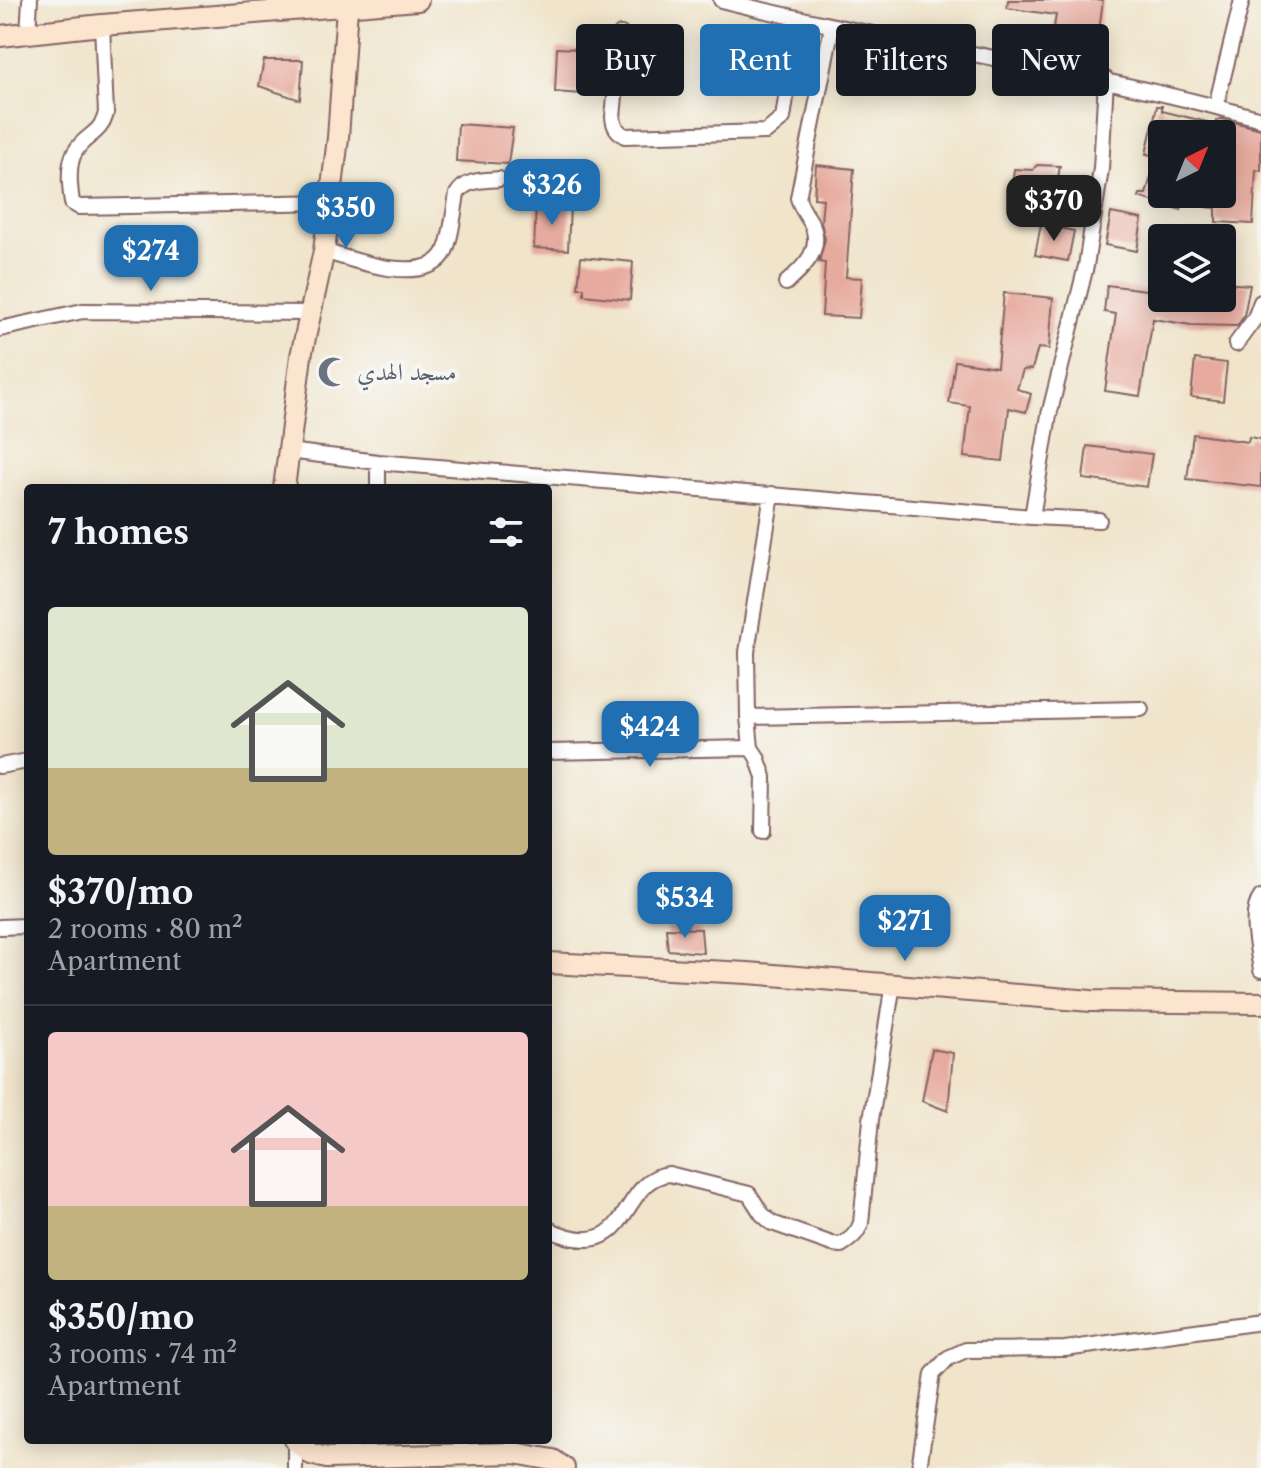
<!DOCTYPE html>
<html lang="en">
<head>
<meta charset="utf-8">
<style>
	:root { --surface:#171b24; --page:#20242c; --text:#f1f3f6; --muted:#9ea1a6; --line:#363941; --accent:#1f6fb2 }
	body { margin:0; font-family:"Libre Caslon Text",Amiri,serif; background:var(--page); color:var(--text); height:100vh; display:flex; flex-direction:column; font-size:30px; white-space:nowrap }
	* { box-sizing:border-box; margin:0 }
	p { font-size:26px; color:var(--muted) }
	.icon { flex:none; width:44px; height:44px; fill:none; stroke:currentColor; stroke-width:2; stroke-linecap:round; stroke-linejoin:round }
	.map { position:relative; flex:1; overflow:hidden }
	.details { position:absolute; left:24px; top:484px; width:528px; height:960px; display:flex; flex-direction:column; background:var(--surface); border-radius:8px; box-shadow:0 4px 20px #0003 }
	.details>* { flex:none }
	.top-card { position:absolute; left:576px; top:24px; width:564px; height:72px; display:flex; gap:16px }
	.needle { width:52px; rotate:43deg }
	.fabs { position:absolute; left:1148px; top:120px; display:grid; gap:16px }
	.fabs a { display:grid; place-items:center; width:88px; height:88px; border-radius:8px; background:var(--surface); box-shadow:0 4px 20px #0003; font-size:40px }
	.price { position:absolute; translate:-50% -68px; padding:0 18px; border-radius:16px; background:var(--accent); color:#fff; font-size:26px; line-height:52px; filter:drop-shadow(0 2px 4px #0008) }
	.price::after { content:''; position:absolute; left:50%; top:48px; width:24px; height:18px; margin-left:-12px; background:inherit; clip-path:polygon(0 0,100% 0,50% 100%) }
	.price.active { background:#222; color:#fff }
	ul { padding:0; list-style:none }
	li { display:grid; align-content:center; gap:16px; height:424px; padding:0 24px }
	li+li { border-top:2px solid var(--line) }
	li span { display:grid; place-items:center; height:248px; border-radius:8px; color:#555 }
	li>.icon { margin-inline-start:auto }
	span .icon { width:144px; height:144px; fill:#fffc; stroke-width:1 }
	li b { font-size:34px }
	h2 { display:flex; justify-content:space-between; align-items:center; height:96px; padding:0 24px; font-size:34px }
	.pill { padding:0 28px; border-radius:8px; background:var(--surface); box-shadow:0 4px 20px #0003; font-size:28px; line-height:72px }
	.pill.active { background:var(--accent); color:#fff }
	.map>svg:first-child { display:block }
	.building { fill:#e7aa9e }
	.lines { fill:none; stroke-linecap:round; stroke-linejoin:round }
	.street-casing { stroke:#846463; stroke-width:18 }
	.secondary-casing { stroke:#846463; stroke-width:24 }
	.street { stroke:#fff; stroke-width:14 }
	.secondary { stroke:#fce5cf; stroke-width:20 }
	.labels { text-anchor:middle; stroke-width:8; stroke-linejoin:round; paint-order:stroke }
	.worship-label { font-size:24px; fill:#5b616d; stroke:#f6f6f2; text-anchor:start }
</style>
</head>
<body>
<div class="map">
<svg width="1261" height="1468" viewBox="0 0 1261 1468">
	<rect width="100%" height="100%" fill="#f6f6f2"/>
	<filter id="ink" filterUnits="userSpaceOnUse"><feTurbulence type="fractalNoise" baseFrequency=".0125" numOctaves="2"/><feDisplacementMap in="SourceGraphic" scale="16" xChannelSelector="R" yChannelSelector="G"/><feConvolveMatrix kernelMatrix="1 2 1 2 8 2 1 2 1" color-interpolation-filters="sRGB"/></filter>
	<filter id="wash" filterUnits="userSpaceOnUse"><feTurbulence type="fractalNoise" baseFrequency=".006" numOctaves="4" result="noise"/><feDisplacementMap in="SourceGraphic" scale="32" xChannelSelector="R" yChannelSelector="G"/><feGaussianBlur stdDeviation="1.8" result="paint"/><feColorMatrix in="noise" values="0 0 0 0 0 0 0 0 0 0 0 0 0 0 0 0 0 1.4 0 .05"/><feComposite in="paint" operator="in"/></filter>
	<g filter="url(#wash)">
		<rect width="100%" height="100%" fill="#f0e4ca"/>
		<g id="blocks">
			<path class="building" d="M 1008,0 L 1103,0 L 1096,54 L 1051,44 L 1056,15 L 1007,8 Z
				M 557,48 L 598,50 L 596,95 L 555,92 Z
				M 264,60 L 303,60 L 300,100 L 259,86 Z
				M 1157,106 L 1162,106 L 1162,111 L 1207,122 L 1204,134 L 1162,134 L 1162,194 L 1186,194 L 1181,210 L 1139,197 L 1140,194 L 1146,194 L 1157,156 L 1146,154 Z
				M 1222,119 L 1261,129 L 1261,171 L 1256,170 L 1253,224 L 1216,222 L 1216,208 L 1206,207 L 1208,194 L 1222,194 L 1222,134 L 1215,134 L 1216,120 Z
				M 458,124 L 513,128 L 508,164 L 456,161 Z
				M 816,165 L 854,169 L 846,277 L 862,278 L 859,318 L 822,316 L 825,263 L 819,262 L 825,239 L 821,222 L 823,199 L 814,198 Z
				M 1037,165 L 1060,166 L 1053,208 L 1010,204 L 1014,169 L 1033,170 Z
				M 536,205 L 570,206 L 568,250 L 534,248 Z
				M 1111,213 L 1142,219 L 1137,251 L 1105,245 Z
				M 1041,224 L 1074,231 L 1068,261 L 1035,255 Z
				M 581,257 L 633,262 L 630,300 L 584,295 L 584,288 L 578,288 Z
				M 1222,283 L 1250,285 L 1244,316 L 1237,326 L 1191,325 L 1153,319 L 1140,396 L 1105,391 L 1116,314 L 1104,312 L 1107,285 L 1162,292 L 1162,298 L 1222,298 Z
				M 1004,293 L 1053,298 L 1049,349 L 1038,348 L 1032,369 L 1023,370 L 1017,389 L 1031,394 L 1026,412 L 1009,408 L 1003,461 L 964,457 L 970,406 L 949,403 L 955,361 L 997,367 Z
				M 1195,359 L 1227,363 L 1223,401 L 1191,397 Z
				M 1193,434 L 1248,442 L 1249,437 L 1261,439 L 1261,487 L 1187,479 Z
				M 1087,446 L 1152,454 L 1147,487 L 1083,479 Z
				M 666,928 L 701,929 L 703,953 L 668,950 Z
				M 932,1049 L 953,1053 L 948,1111 L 922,1101 Z"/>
		</g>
	</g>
	<g filter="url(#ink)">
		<use href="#blocks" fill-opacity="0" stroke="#846463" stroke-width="2"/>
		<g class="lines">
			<g class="street-casing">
				<path id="street" d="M 721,0 C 900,45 1083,69 1261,119
					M 102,25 L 106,113 C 101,135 84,135 75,152 C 67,165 70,188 72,203 L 79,207 L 330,202
					M 28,33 L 30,0
					M 621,34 L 613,117 C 614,127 617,131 625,136 L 766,132 L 783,118 L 798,19
					M 1216,106 L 1242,0
					M 324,251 C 352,260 422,285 443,255 C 451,243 454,210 457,194 C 466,179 483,181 499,179
					M 786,283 C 805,266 825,248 810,221 C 805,213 801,208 798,198 L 832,26
					M 0,329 L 83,311 L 308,313
					M 1236,344 L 1255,318 L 1261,302
					M 288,451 L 378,462 L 1032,517 L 1099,520
					M 378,488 L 378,462
					M 772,494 L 747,652 L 748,717 L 1141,709
					M 1032,517 L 1049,415 L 1086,266 L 1101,169 L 1106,79
					M 748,717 L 751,748 L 757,757 L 764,777 L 763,831
					M 548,752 L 751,748
					M 0,766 L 28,761
					M 1261,897 C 1248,914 1258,949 1261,970
					M 0,927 L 28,926
					M 548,1229 C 634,1269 617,1179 669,1174 L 749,1194 L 762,1214 L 772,1223 L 832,1244 L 841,1245 C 851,1239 857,1234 861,1223 L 871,1120 L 893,984
					M 295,1468 L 295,1440
					M 919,1468 L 933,1374 L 948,1358 L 966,1350 L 1065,1349 L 1261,1322"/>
			</g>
			<g class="secondary-casing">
				<path id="secondary" d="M 0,36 L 102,25 L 418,0
					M 284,488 L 301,356 L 324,251 L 338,138 L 347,7
					M 548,963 L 748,973 L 1091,1001 L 1261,1003
					M 295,1440 L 311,1454 L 327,1458 L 515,1453 L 553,1460 L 564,1468"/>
			</g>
			<use href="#street" class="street"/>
			<use href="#secondary" class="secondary"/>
		</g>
	</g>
	<defs>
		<g id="mosque-bare" transform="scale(2.4)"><path d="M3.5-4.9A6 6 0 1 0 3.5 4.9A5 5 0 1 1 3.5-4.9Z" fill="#6b7280" stroke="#f6f6f2" stroke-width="2.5" paint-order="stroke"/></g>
	</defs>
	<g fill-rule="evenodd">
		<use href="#mosque-bare" x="333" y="372"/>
	</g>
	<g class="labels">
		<g class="worship-label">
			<text x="357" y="380">مسجد الهدي</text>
		</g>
	</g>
</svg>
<div class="fabs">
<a><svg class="needle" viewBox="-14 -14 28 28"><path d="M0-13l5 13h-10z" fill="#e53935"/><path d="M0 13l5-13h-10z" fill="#9ea1a6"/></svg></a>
<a><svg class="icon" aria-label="layers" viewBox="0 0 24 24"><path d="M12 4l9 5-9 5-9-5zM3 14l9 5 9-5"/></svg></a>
</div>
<b class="price" style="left:552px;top:227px">$326</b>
<b class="price active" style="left:1054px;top:243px">$370</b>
<b class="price" style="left:346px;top:250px">$350</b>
<b class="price" style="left:151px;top:293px">$274</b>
<b class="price" style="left:650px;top:769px">$424</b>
<b class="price" style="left:685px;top:940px">$534</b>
<b class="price" style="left:905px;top:963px">$271</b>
<div class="top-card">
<a class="pill">Buy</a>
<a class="pill active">Rent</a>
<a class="pill">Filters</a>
<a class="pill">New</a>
</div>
<section class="details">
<h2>7 homes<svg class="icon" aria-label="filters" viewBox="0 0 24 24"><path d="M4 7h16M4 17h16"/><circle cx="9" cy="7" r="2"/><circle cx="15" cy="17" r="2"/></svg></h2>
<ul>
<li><span style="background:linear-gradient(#dfe7d0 65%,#c2b280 0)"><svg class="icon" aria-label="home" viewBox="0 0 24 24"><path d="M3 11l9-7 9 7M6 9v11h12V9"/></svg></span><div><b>$370/mo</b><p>2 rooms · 80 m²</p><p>Apartment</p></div></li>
<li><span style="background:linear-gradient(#f6c9c9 70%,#c2b280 0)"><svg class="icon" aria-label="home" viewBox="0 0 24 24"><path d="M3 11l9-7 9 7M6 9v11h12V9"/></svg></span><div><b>$350/mo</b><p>3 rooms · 74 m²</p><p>Apartment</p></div></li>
</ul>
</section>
</div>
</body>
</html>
